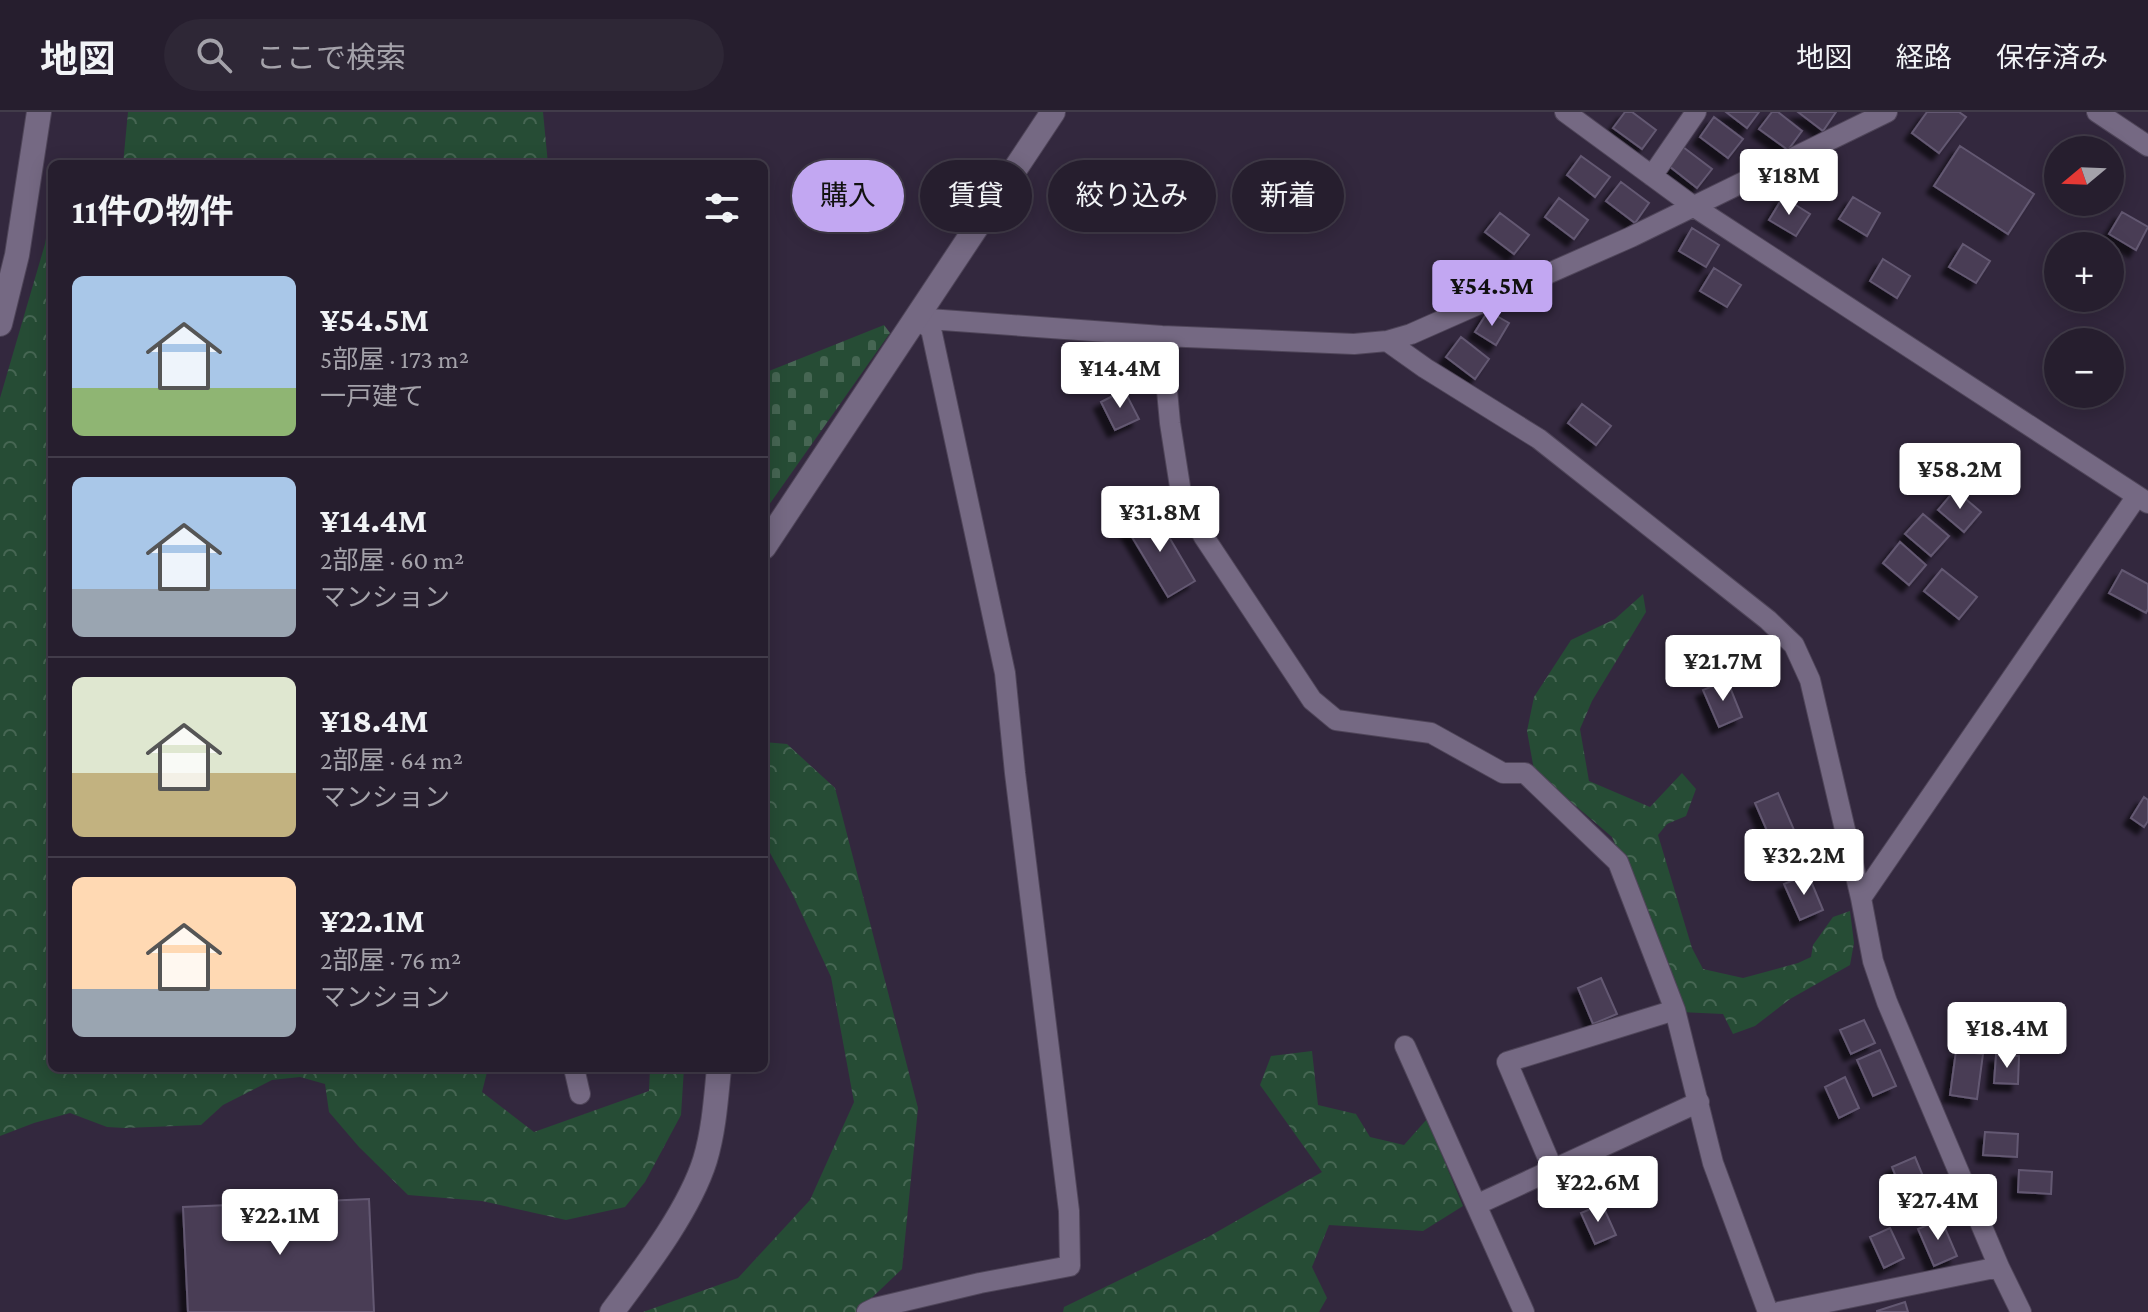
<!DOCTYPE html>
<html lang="ja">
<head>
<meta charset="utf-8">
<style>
	:root { --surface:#261e2e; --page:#2e2736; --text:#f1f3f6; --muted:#a4a2aa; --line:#423c4a; --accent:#c2a7f2 }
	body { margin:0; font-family:"Crimson Pro","Noto Sans JP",serif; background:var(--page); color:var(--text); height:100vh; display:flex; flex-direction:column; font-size:30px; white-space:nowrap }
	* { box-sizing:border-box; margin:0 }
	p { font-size:26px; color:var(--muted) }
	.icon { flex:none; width:44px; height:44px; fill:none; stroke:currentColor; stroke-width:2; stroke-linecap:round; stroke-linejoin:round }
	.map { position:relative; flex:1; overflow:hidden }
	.side { position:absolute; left:48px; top:48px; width:720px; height:912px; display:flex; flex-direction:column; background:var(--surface); border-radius:12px; box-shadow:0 4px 20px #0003,0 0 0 2px var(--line) }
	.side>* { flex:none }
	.guide { position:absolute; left:792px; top:48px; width:760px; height:72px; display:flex; gap:16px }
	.needle { width:52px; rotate:251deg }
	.fabs { position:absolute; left:2044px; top:24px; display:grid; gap:16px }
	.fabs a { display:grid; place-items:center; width:80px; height:80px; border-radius:50%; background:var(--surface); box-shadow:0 4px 20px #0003,0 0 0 2px var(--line); font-size:40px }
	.price { position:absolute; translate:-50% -68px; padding:0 18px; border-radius:8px; background:#fff; color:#222; font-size:26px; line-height:52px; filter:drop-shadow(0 2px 4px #0008) }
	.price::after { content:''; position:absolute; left:50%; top:48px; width:24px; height:18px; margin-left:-12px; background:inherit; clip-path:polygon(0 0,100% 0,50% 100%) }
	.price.active { background:var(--accent); color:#111 }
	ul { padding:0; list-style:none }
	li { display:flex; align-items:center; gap:24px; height:200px; padding:0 24px }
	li+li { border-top:2px solid var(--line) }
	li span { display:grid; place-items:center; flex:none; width:224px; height:160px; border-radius:12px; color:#555 }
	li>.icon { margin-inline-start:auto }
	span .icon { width:96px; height:96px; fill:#fffc; stroke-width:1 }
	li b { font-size:34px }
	h2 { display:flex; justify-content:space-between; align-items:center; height:96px; padding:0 24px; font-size:34px }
	.pill { padding:0 28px; border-radius:36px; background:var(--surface); box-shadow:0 4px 20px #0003,0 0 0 2px var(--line); font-size:28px; line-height:72px }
	.pill.active { background:var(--accent); color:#111 }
	header { display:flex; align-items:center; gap:48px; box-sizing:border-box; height:112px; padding:0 40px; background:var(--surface); border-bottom:2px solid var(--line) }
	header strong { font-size:38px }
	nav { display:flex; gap:44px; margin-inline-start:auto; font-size:28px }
	.search { width:560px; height:72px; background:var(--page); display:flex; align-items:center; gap:20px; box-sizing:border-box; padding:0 28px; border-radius:44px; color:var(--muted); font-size:30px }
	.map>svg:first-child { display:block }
	.forest { fill:url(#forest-crowns) }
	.cemetery { fill:url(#cemetery-stones) }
	.building { fill:#483d55; stroke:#645972; stroke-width:2; filter:url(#shadow) }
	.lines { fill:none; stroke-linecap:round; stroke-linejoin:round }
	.minor-casing { stroke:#4f4559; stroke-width:22 }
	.tertiary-casing { stroke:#4f4559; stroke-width:26 }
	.minor { stroke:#756983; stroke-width:20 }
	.tertiary { stroke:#756983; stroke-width:24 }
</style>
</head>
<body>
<header>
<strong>地図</strong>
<div class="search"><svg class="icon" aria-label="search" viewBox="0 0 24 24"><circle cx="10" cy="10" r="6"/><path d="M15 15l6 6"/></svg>ここで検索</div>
<nav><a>地図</a><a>経路</a><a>保存済み</a></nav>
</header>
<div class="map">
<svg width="2148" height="1200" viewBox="0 0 2148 1200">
	<defs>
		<pattern id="forest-crowns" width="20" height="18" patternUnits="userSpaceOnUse" patternTransform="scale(2)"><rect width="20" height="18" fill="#264c35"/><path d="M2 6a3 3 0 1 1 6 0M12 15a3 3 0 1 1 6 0" fill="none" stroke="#466653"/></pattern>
		<pattern id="cemetery-stones" width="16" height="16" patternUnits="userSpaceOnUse" patternTransform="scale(2)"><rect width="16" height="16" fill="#264c35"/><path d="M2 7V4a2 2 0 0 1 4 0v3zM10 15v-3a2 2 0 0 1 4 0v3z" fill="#466653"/></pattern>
		<filter id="shadow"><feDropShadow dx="-7" dy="7" stdDeviation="2" flood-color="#0009"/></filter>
	</defs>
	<rect width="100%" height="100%" fill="#33283e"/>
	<path class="forest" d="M 128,0 L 543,0 L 548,52 L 123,52 Z
		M 52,91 L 52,956 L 488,956 L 482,980 L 534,1020 L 649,979 L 650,956 L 684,956 L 681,1003 L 645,1070 L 625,1095 L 566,1108 L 482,1089 L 408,1083 L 359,1035 L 329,1000 L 325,972 L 300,965 L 272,968 L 223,993 L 201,1013 L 125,1016 L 107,1015 L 70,1001 L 34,1011 L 0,1024 L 0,286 L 45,132 Z
		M 1643,482 L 1646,500 L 1592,589 L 1580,617 L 1589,669 L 1650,695 L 1682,661 L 1696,677 L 1686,704 L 1667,712 L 1658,723 L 1692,836 L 1703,857 L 1743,866 L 1798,851 L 1811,845 L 1813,833 L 1833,805 L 1850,799 L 1854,831 L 1850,853 L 1790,887 L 1755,914 L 1733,922 L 1723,902 L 1680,900 L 1663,849 L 1612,725 L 1534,658 L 1527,619 L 1534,585 L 1571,528 L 1615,507 Z
		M 764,630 L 787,632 L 835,676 L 918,996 L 902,1157 L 857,1200 L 643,1200 L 738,1166 L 810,1088 L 854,990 L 831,865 L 792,781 L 764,730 Z
		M 1312,939 L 1318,993 L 1356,1002 L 1370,1025 L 1404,1033 L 1427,1007 L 1463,1094 L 1423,1119 L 1329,1113 L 1312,1155 L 1327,1186 L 1319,1200 L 1063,1200 L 1064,1195 L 1208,1125 L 1322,1060 L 1260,973 L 1271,944 Z"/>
	<path class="cemetery" d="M 884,213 L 890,221 L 764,400 L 764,261 Z"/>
	<path class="building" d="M 1625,0 L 1632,0 L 1656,18 L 1642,37 L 1613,16 Z
		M 1726,0 L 1759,0 L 1747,16 Z
		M 1772,0 L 1778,0 L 1802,19 L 1788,38 L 1759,17 Z
		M 1798,0 L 1836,0 L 1823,19 Z
		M 1927,0 L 1959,0 L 1966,5 L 1939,41 L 1912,21 Z
		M 1714,5 L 1743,27 L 1728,46 L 1700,25 Z
		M 1960,34 L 2034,82 L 2008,122 L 1934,74 Z
		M 1683,35 L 1712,57 L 1697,76 L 1669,54 Z
		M 1581,44 L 1610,65 L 1595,85 L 1567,63 Z
		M 1621,70 L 1649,91 L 1635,111 L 1606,89 Z
		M 1783,85 L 1810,102 L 1796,124 L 1769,108 Z
		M 1853,85 L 1880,101 L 1867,124 L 1839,107 Z
		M 1559,86 L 1588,108 L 1574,127 L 1545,105 Z
		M 2122,100 L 2148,115 L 2136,138 L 2109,122 Z
		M 1500,101 L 1529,123 L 1514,142 L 1485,120 Z
		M 1692,116 L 1719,133 L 1706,155 L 1679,139 Z
		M 1963,132 L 1990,149 L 1976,171 L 1949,155 Z
		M 1883,147 L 1910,164 L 1897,186 L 1870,169 Z
		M 1714,156 L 1741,173 L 1727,195 L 1700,179 Z
		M 1488,199 L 1509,211 L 1496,233 L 1475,220 Z
		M 1461,225 L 1489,247 L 1475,267 L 1446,245 Z
		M 1124,278 L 1139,307 L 1115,318 L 1101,290 Z
		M 1582,292 L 1611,314 L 1596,333 L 1568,311 Z
		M 1955,378 L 1981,400 L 1964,420 L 1938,398 Z
		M 1153,398 L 1195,469 L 1168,485 L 1126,415 Z
		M 1923,402 L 1949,424 L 1931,444 L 1905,422 Z
		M 1900,430 L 1926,453 L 1909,473 L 1883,451 Z
		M 1942,457 L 1977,485 L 1959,507 L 1924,479 Z
		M 2122,458 L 2148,472 L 2148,497 L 2146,501 L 2109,481 Z
		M 1727,568 L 1742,605 L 1719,615 L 1703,578 Z
		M 1778,681 L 1794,718 L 1771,728 L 1755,691 Z
		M 2144,685 L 2148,688 L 2148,709 L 2144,715 L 2131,706 Z
		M 1808,762 L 1823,798 L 1800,808 L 1784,772 Z
		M 1601,866 L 1617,902 L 1593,912 L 1578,876 Z
		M 1864,908 L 1875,931 L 1851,942 L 1840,918 Z
		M 1880,938 L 1896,974 L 1873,984 L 1857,948 Z
		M 1956,939 L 1983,942 L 1977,987 L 1950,983 Z
		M 1996,943 L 2019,944 L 2018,972 L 1994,971 Z
		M 1845,965 L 1859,996 L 1839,1006 L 1825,975 Z
		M 1985,1020 L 2018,1022 L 2017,1045 L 1983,1043 Z
		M 1915,1045 L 1930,1081 L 1907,1092 L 1892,1055 Z
		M 2019,1058 L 2052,1060 L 2051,1082 L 2018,1080 Z
		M 369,1087 L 374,1200 L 188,1200 L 183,1095 Z
		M 1602,1092 L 1616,1123 L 1595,1132 L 1581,1101 Z
		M 1941,1107 L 1957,1144 L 1934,1154 L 1918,1117 Z
		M 1890,1116 L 1904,1146 L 1884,1156 L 1870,1125 Z
		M 1905,1190 L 1908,1200 L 1877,1200 L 1877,1199 Z"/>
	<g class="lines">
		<g class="minor-casing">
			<path id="minor" d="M 1565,0 L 1693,94 L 2148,391
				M 2097,0 L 2148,34
				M 1652,64 L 1696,0
				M 915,206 L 1162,224 L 1354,232 L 1387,229 L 1425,256 L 1539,327 L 1768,508 L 1794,533 L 1810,568 L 1861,786 L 1873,849 L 1887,890 L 1999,1155 L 2021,1200
				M 1162,224 L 1170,311 L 1181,381 L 1204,425 L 1312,588 L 1336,608 L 1431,621 L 1503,661 L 1525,661 L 1618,750 L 1675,898 L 1713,1051 L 1768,1200
				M 1387,229 L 1411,222 L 1631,125 L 1887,0
				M 1861,786 L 2137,384
				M 1405,934 L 1524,1200
				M 574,956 L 580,982
				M 1553,1058 L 1507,950 L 1675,898
				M 1476,1093 L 1699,990
				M 867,1200 L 875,1196 L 980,1171 L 1070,1154 L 1069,1099 L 1015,661 L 1005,561 L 931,217 L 915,206
				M 1779,1200 L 1999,1155"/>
		</g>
		<g class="tertiary-casing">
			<path id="tertiary" d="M 0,212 L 17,143 L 39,0
				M 764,435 L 1053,0
				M 612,1200 C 644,1157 689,1099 705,1048 C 714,1018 716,986 719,956"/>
		</g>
		<use href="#minor" class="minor"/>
		<use href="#tertiary" class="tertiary"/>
	</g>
</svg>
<div class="fabs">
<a><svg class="needle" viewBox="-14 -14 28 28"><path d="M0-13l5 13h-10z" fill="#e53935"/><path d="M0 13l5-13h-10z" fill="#a4a2aa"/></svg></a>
<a>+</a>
<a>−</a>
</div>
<b class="price" style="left:1789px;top:105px">¥18M</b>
<b class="price active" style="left:1492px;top:216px">¥54.5M</b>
<b class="price" style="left:1120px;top:298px">¥14.4M</b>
<b class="price" style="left:1960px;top:399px">¥58.2M</b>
<b class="price" style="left:1160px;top:442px">¥31.8M</b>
<b class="price" style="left:1723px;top:591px">¥21.7M</b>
<b class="price" style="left:1804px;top:785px">¥32.2M</b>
<b class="price" style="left:2007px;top:958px">¥18.4M</b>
<b class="price" style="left:1598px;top:1112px">¥22.6M</b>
<b class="price" style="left:1938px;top:1130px">¥27.4M</b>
<b class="price" style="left:280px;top:1145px">¥22.1M</b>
<div class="guide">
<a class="pill active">購入</a>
<a class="pill">賃貸</a>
<a class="pill">絞り込み</a>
<a class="pill">新着</a>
</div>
<section class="side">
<h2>11件の物件<svg class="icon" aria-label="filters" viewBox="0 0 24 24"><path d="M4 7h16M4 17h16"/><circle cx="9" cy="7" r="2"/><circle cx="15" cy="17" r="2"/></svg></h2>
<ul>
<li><span style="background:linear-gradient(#a9c7e8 70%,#8fb573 0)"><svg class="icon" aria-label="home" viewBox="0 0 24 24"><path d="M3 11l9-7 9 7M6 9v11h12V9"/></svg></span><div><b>¥54.5M</b><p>5部屋 · 173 m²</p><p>一戸建て</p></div></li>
<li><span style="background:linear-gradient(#a9c7e8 70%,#9aa5b1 0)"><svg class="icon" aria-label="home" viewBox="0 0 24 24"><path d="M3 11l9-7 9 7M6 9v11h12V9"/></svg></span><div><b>¥14.4M</b><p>2部屋 · 60 m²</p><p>マンション</p></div></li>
<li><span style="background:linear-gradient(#dfe7d0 60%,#c2b280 0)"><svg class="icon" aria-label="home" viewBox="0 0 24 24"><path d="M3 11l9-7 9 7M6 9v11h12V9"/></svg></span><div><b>¥18.4M</b><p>2部屋 · 64 m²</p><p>マンション</p></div></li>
<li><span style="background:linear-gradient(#ffd9b3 70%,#9aa5b1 0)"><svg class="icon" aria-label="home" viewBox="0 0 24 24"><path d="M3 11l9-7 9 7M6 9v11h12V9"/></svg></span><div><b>¥22.1M</b><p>2部屋 · 76 m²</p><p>マンション</p></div></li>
</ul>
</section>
</div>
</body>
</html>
